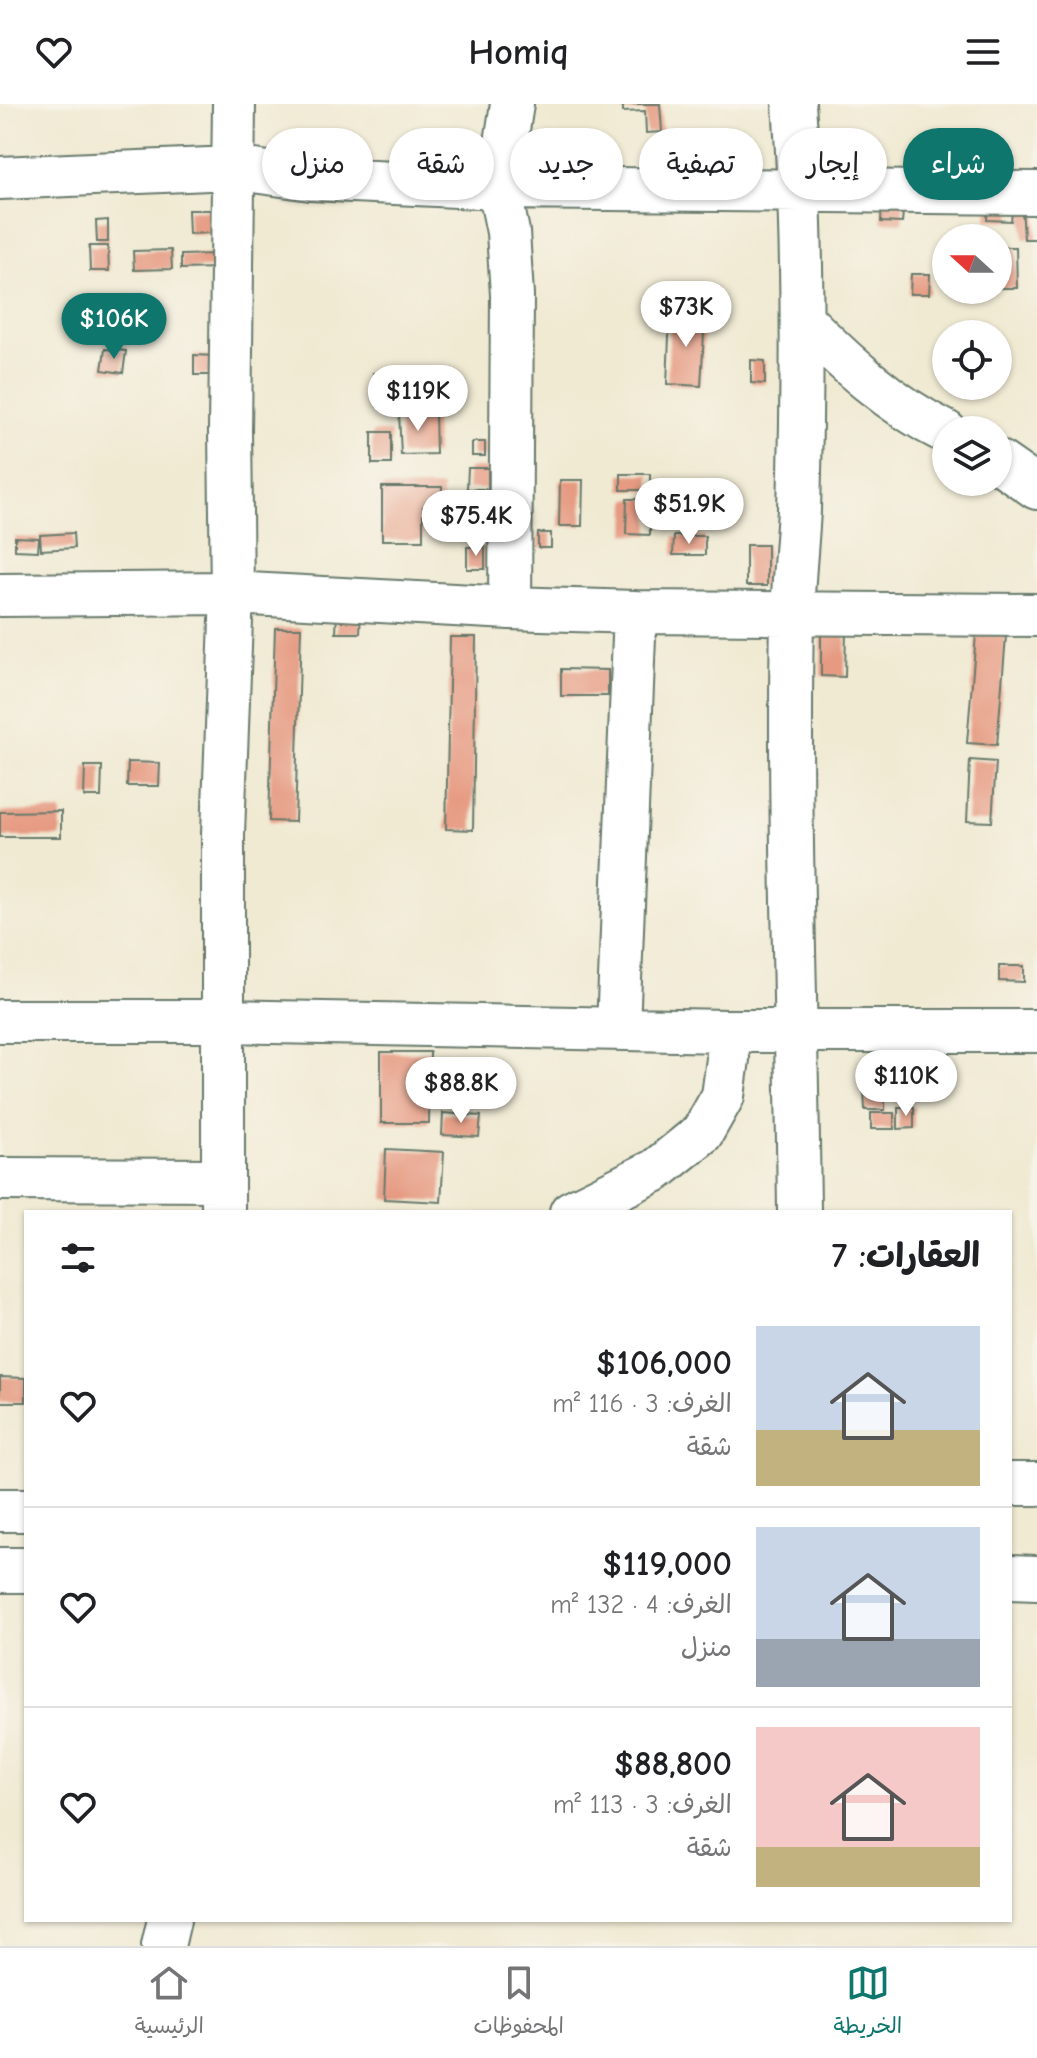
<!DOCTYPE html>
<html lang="ar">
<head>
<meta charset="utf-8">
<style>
	:root { --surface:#fff; --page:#f6f6f6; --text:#202124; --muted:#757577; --line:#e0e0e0; --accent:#0f766e }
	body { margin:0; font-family:"Comic Neue","Playpen Sans Arabic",sans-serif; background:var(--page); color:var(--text); direction:rtl; height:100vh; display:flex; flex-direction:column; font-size:30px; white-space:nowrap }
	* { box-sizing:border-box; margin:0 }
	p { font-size:26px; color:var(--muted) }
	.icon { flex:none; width:44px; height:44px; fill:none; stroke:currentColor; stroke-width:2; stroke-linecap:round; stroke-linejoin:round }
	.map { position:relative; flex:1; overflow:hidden; direction:ltr }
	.side { position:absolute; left:24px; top:1106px; width:988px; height:712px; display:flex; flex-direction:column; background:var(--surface); border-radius:0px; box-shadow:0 2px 6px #0004; direction:rtl }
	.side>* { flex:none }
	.hud { position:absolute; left:24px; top:24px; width:990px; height:72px; direction:rtl; display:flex; gap:16px }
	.needle { width:52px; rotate:291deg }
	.buttons { position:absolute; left:932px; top:120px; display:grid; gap:16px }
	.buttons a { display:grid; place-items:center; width:80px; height:80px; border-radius:50%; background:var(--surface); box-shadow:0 2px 6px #0004; font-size:40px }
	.price { position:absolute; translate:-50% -68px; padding:0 18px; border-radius:28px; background:#fff; color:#222; font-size:26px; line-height:52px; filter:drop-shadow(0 2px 4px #0008) }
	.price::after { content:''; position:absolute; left:50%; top:48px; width:24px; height:18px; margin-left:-12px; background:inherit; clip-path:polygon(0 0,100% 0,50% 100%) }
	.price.selected { background:var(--accent); color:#fff }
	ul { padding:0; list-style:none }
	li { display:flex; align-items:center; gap:24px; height:200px; padding:0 32px }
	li+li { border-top:2px solid var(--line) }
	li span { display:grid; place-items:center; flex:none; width:224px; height:160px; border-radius:0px; color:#555 }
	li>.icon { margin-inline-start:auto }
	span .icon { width:96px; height:96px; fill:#fffc; stroke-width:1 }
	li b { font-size:34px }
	h2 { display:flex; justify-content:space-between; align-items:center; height:96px; padding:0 32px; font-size:34px }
	.tag { padding:0 28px; border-radius:36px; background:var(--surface); box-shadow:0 2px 6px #0004; font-size:28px; line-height:72px }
	.tag.selected { background:var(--accent); color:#fff }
	header { display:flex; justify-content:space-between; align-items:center; height:104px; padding:0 32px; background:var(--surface); font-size:36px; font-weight:700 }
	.tabs { display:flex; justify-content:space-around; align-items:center; height:112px; border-top:2px solid var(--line); background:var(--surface); font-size:22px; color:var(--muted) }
	.tabs a { display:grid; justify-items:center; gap:4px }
	.tabs .selected { color:var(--accent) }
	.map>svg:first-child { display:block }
	.building { fill:#e69a81 }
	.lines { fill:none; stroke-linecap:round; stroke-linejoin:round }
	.minor-casing { stroke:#687a6c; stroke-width:46 }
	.highway-casing { stroke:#687a6c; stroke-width:48 }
	.minor { stroke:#fff; stroke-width:42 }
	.highway { stroke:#fff; stroke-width:44 }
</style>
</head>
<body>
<header><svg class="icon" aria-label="menu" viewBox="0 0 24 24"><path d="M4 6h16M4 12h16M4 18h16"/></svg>Homiq<svg class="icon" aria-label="heart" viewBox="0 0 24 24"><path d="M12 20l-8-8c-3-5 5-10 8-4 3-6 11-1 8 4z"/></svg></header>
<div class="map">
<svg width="1037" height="1842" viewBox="0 0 1037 1842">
	<rect width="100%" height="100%" fill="#f7f3e8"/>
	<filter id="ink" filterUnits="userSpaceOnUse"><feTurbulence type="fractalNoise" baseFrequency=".0125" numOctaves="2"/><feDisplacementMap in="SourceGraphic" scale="16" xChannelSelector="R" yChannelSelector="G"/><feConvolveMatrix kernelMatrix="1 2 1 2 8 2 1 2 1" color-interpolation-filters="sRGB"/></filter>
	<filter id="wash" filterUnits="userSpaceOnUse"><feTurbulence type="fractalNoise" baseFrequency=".006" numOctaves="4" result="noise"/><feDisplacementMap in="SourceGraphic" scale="32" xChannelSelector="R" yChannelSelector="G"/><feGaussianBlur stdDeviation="1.8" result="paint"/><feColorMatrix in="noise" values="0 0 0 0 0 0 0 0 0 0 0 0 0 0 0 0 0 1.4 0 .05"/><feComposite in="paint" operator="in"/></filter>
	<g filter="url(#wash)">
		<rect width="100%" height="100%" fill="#f0ead3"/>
		<g id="blocks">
			<path class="building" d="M 623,0 L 660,0 L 662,28 L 646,29 L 645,7 L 623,8 Z
				M 882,95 L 904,96 L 902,119 L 881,118 Z
				M 1037,99 L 1037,135 L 1024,135 L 1022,100 Z
				M 988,100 L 1013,101 L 1011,117 L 987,116 Z
				M 188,106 L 210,106 L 211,129 L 189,130 Z
				M 108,116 L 108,138 L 97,138 L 96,117 Z
				M 89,142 L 108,142 L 109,167 L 90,167 Z
				M 998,143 L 1016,143 L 1017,184 L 998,184 Z
				M 171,146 L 172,165 L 134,166 L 133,147 Z
				M 216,150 L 216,164 L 181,165 L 181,151 Z
				M 911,170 L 930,170 L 929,190 L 910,190 Z
				M 670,209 L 705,211 L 701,282 L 667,280 Z
				M 105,245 L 126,247 L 123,269 L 102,266 Z
				M 194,251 L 216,252 L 215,271 L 194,271 Z
				M 751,256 L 765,257 L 765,280 L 751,279 Z
				M 373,269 L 403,269 L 402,286 L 373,286 Z
				M 399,308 L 435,308 L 436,350 L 401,351 Z
				M 372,328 L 391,328 L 391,360 L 372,360 Z
				M 472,338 L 485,338 L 485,352 L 472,352 Z
				M 468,364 L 488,364 L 488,385 L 467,385 Z
				M 621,370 L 650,370 L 650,386 L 621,386 Z
				M 560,376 L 583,376 L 582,422 L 559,422 Z
				M 382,383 L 442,383 L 442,403 L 423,403 L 423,436 L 382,436 Z
				M 627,395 L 650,395 L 650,431 L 626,430 Z
				M 73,429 L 74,444 L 41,446 L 40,431 Z
				M 538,429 L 551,429 L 551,444 L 538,444 Z
				M 674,432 L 705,432 L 705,451 L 673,451 Z
				M 15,433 L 39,434 L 38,447 L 15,446 Z
				M 746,441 L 767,441 L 767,482 L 746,482 Z
				M 467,443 L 485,443 L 485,465 L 467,465 Z
				M 337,508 L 361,508 L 360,529 L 336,529 Z
				M 821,523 L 846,524 L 845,573 L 821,572 Z
				M 275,524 L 301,524 L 295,718 L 269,717 Z
				M 976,530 L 1006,532 L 997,641 L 967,639 Z
				M 450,533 L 476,533 L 473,726 L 446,725 Z
				M 561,565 L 608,566 L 608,592 L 561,592 Z
				M 970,656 L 996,658 L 992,718 L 967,717 Z
				M 128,658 L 160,659 L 159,682 L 127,682 Z
				M 85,662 L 102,662 L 101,693 L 84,693 Z
				M 61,707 L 61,733 L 0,733 L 0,708 Z
				M 999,862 L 1024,862 L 1024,878 L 999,877 Z
				M 381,948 L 430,948 L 429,1019 L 381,1019 Z
				M 864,984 L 885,984 L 885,1006 L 865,1006 Z
				M 898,1003 L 914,1003 L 914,1024 L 898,1025 Z
				M 443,1009 L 481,1012 L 479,1033 L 442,1031 Z
				M 871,1009 L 894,1009 L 894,1025 L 871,1025 Z
				M 386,1045 L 444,1048 L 441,1098 L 384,1095 Z
				M 0,1273 L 26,1274 L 26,1298 L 0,1298 Z"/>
		</g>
	</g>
	<g filter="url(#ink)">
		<use href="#blocks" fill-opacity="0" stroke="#687a6c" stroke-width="2"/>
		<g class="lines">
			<g class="minor-casing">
				<path id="minor" d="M 794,0 C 804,135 803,271 799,406 C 797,442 793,478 792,514 C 788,712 797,910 799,1108
					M 0,74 L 232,64 L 311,75 L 499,84 L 1037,89
					M 802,215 C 845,259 890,300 946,328
					M 998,357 L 1037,384
					M 0,491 L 232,489 L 510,504 L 635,508 L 1037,511
					M 510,504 L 512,191 L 508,128 L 499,84 L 512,0
					M 0,917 L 224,917 L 727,927 L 1037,927
					M 618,924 L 635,508
					M 0,1075 L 223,1076
					M 223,1108 L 223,730 L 232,489 L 230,327 L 234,0
					M 571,1108 L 656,1066 L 702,1029 L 723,992 L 728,955 L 727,927
					M 1010,1380 L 1037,1380
					M 0,1406 L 26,1406
					M 163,1842 L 169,1816"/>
			</g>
			<g class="highway-casing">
				<path id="highway" d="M 0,1466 L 26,1466
					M 1010,1473 L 1037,1474"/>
			</g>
			<use href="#minor" class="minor"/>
			<use href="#highway" class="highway"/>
		</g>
	</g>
</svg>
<div class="buttons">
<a><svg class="needle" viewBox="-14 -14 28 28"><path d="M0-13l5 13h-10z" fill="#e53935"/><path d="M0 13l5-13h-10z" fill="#757577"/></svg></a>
<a><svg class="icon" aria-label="locate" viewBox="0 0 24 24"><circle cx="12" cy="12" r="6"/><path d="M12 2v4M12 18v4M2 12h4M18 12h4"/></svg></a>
<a><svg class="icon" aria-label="layers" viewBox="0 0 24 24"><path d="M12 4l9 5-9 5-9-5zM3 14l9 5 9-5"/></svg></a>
</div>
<b class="price" style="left:686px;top:245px">$73K</b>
<b class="price selected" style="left:114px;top:257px">$106K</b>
<b class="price" style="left:418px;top:329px">$119K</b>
<b class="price" style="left:689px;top:442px">$51.9K</b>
<b class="price" style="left:476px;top:454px">$75.4K</b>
<b class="price" style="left:906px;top:1014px">$110K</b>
<b class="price" style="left:461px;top:1021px">$88.8K</b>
<div class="hud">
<a class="tag selected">شراء</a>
<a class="tag">إيجار</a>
<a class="tag">تصفية</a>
<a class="tag">جديد</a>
<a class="tag">شقة</a>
<a class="tag">منزل</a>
</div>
<section class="side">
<h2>العقارات: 7<svg class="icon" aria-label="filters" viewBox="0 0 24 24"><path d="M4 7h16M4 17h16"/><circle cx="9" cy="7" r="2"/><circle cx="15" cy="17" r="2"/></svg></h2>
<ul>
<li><span style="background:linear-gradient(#c9d6e8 65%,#c2b280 0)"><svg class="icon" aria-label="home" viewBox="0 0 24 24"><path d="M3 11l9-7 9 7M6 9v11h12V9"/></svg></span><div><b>$106,000</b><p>الغرف: 3 · 116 m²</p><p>شقة</p></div><svg class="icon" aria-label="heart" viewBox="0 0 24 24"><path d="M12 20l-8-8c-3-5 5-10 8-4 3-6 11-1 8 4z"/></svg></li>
<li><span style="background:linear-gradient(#c9d6e8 70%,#9aa5b1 0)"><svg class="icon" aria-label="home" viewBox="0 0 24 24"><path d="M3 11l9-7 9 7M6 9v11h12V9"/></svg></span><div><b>$119,000</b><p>الغرف: 4 · 132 m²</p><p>منزل</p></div><svg class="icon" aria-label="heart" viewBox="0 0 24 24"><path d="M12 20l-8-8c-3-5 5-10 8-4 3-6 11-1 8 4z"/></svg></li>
<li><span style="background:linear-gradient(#f6c9c9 75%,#c2b280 0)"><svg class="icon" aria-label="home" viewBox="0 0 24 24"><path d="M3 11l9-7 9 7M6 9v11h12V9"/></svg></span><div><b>$88,800</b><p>الغرف: 3 · 113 m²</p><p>شقة</p></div><svg class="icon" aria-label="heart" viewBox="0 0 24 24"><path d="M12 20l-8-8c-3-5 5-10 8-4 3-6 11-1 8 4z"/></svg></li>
</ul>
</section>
</div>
<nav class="tabs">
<a class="selected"><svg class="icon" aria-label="map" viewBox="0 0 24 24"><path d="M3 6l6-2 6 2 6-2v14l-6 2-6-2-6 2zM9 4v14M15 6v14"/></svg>الخريطة</a>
<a><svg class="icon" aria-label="saved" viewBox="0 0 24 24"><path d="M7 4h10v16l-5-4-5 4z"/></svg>المحفوظات</a>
<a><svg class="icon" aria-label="home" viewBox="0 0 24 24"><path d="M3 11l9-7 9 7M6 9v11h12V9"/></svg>الرئيسية</a>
</nav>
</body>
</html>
